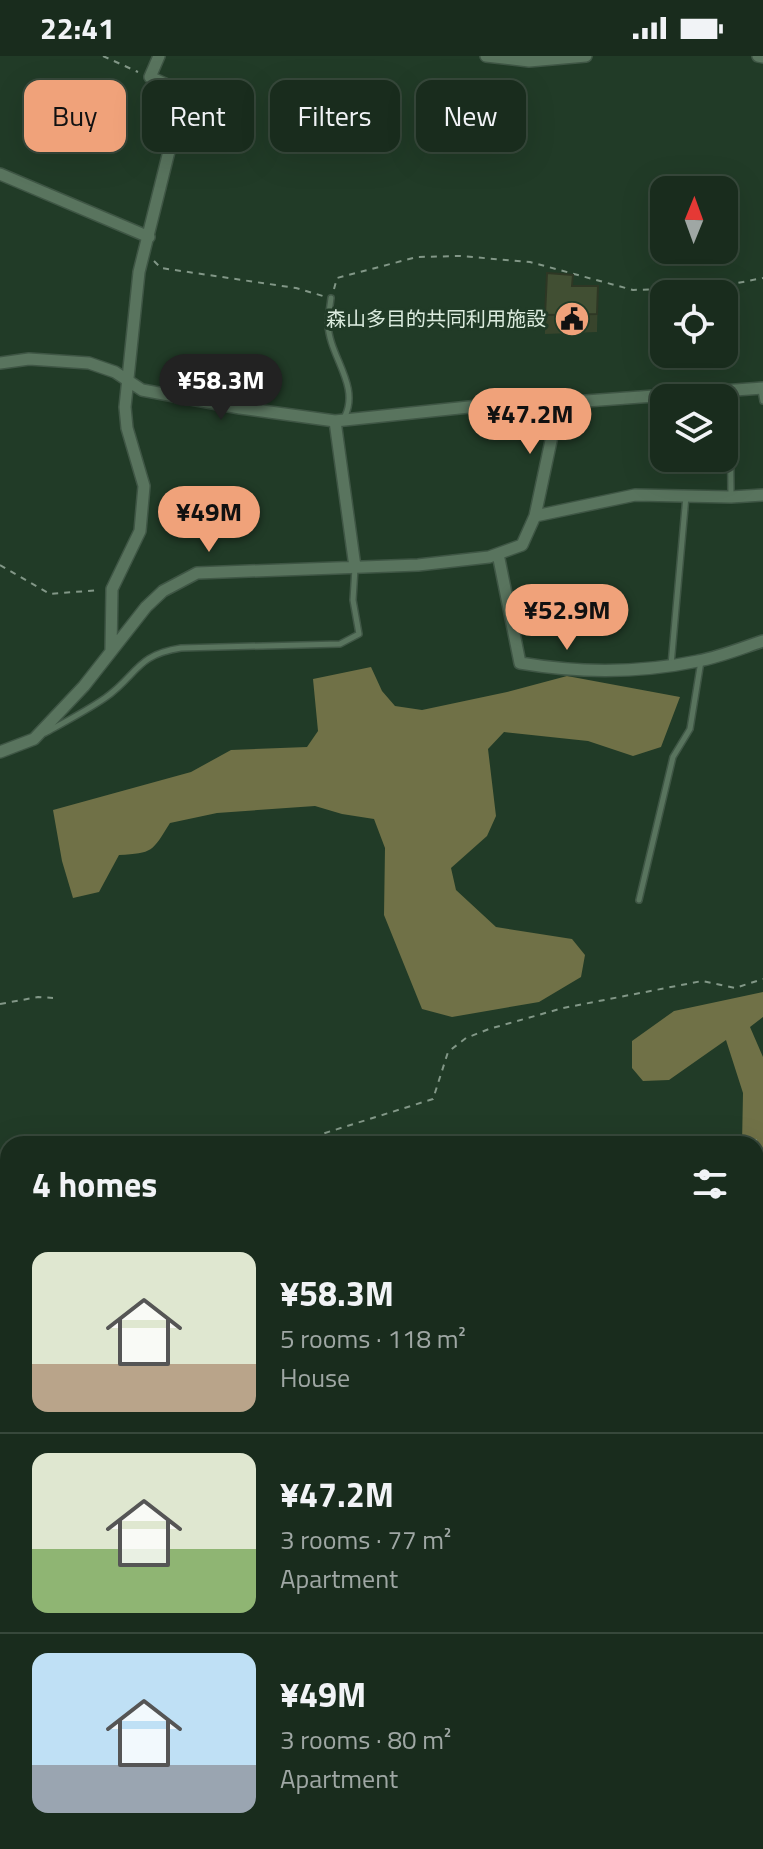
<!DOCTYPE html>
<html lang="en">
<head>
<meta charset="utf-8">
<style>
	:root { --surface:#192c1d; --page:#223426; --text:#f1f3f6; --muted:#9fa7a4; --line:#37483b; --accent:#f0a27a }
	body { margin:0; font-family:"Titillium Web","Noto Sans JP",sans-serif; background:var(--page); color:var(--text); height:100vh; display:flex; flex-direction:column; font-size:30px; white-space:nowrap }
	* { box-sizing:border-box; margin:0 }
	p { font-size:26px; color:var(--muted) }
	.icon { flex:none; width:44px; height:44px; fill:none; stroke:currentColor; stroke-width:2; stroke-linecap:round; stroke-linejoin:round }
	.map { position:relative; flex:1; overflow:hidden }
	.side { position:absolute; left:0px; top:1080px; width:764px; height:714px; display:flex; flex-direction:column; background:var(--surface); border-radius:24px 24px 0 0; box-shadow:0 8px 32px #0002,0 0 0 2px var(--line) }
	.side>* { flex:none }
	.top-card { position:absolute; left:24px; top:24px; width:716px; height:72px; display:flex; gap:16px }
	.needle { width:52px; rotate:1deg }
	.tools { position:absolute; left:650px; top:120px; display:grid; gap:16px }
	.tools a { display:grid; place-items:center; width:88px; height:88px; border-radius:16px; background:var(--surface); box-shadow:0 8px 32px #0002,0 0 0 2px var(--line); font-size:40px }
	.price { position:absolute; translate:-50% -68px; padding:0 18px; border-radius:28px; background:var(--accent); color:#111; font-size:26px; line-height:52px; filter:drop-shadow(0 2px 4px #0008) }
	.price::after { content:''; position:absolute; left:50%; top:48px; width:24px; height:18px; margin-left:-12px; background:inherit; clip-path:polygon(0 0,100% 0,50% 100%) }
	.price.current { background:#222; color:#fff }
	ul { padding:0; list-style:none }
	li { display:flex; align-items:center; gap:24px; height:200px; padding:0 32px }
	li+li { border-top:2px solid var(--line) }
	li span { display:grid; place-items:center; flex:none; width:224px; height:160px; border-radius:16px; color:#555 }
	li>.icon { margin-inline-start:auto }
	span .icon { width:96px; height:96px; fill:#fffc; stroke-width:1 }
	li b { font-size:34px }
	h2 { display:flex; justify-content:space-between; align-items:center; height:96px; padding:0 32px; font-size:34px }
	.tag { padding:0 28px; border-radius:16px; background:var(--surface); box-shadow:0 8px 32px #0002,0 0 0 2px var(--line); font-size:28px; line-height:72px }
	.tag.current { background:var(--accent); color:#111 }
	.status { display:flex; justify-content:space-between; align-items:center; height:56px; padding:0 40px; background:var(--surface); direction:ltr }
	.status svg { height:22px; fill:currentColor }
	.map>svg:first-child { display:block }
	.built { fill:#27462e }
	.forest { fill:#707147 }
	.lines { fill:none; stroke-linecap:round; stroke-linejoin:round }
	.river { stroke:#02201f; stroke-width:24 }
	.service-casing { stroke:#3f5645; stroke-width:8 }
	.minor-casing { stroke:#3f5645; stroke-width:14 }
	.secondary-casing { stroke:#3f5645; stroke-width:19 }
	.path { stroke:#829787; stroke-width:2; stroke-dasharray:6 6; stroke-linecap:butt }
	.service { stroke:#59745e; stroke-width:5 }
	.minor { stroke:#59745e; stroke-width:11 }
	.secondary { stroke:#59745e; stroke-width:16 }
	.wall { fill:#38442c }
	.building { fill:#414f33; stroke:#2e3724; stroke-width:2 }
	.labels { text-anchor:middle; stroke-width:6; stroke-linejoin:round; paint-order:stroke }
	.poi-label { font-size:20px; fill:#dbebde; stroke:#213b27; text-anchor:end }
</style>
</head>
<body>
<div class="status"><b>22:41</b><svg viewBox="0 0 49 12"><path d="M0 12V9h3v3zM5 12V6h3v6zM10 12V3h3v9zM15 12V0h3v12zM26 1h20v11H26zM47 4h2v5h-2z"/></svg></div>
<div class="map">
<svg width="763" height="1793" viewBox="0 0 763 1793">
	<rect width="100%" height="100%" fill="#213b27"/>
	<path class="built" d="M 756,1487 L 763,1489 L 763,1772 L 756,1773 Z
		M 132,1786 L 699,1786 L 675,1793 L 130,1793 Z"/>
	<path class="forest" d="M 371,611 L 382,635 L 395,650 L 422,654 L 507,636 L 567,620 L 680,641 L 661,691 L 633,700 L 588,685 L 504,676 L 488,693 L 496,760 L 487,780 L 451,812 L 456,834 L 496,871 L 572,883 L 585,899 L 581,921 L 539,946 L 452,961 L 422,953 L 384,859 L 385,792 L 374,763 L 342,758 L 315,750 L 217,757 L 170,767 C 152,796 153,797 119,799 L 99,836 L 73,842 L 62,805 L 53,754 L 191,716 L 231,694 L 307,691 L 318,675 L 313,623 Z
		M 763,936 L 763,961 L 750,971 L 763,1001 L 763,1161 L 756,1168 L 756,1088 L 742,1088 L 743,1037 L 726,984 L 669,1024 L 643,1025 L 632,1012 L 632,985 L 674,955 Z"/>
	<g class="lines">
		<path class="river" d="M 0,1288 L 8,1288
			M 756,1436 L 763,1433"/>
		<g class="service-casing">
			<path id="service" d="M 331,242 C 330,251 328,260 328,268 C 329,300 360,329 345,360
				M 761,334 L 763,345
				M 730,335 L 731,440
				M 671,609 L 686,440
				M 45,677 C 65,666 86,655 105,642 C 138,619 135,599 181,592 L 340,588 L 359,578 L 353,544 L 355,512
				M 639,844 L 673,701 L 690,673 L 701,605
				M 756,1246 L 763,1240"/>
		</g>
		<g class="minor-casing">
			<path id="minor" d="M 486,0 L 529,5 L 586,0
				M 758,0 L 763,1
				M 0,118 L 149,181
				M 0,307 L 29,303 L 89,307 L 115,316 L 142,334 L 240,352 L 335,365 L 488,349 L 559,347 L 763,332
				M 335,365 L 355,511
				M 535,460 L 635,439 L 731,441 L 763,439
				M 498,498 L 520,607 C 578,617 640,617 698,605 C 720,601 742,592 763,585
				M 111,594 L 112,533 L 140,475 L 144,430 L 127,372 L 125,351 L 139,216 L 178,59 L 176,33 L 150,21 L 159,0
				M 0,696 L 34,683 L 84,630 L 146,551 L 163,535 L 197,517 L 418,509 L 489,501 L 522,489 L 535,460 L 559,347
				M 124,1793 L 126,1786
				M 735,1793 L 763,1792"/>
		</g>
		<g class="secondary-casing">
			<path id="secondary" d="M 756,1480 L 763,1480
				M 0,1495 L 8,1494"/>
		</g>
		<path class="path" d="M 103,0 L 138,16
			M 154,205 L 161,212 L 296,232 L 323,240
			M 334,233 L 337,222 L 417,201 L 460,200 L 530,206 L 633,234 L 717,231 L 763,222
			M 0,509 L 50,538 L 99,534
			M 0,948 L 38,941 L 53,942
			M 290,1088 L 433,1043 L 448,996 L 466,982 L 489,973 L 563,952 L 702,925 L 735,932 L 763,923
			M 643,1088 L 763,1084
			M 0,1181 L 8,1178
			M 0,1254 L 1,1265 L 8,1265
			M 0,1466 L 8,1464
			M 0,1703 L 8,1700"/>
		<use href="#service" class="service"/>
		<use href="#minor" class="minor"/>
		<use href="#secondary" class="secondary"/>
	</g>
	<path class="wall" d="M 573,230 L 598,230 L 597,276 L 545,278 L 545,259 Z"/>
	<path class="building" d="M 547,217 L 573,219 L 572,230 L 598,230 L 597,258 L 545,259 Z"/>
	<defs>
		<g id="civic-disc" transform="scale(1.8)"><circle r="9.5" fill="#f0a27a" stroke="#213b27"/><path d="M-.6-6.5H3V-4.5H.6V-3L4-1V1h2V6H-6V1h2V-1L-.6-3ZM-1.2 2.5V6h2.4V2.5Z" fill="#111"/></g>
	</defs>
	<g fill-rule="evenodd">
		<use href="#civic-disc" x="572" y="263"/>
	</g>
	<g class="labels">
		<g class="poi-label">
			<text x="546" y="270">森山多目的共同利用施設</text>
		</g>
	</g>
</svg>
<div class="tools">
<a><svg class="needle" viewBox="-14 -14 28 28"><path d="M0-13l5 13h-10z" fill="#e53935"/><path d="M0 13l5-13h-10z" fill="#9fa7a4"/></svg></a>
<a><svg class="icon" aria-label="locate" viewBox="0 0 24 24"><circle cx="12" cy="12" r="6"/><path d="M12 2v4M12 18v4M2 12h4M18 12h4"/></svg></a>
<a><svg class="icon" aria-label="layers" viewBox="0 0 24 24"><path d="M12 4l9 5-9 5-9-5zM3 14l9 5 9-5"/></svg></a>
</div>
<b class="price current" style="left:221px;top:366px">¥58.3M</b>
<b class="price" style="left:530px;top:400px">¥47.2M</b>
<b class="price" style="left:209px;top:498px">¥49M</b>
<b class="price" style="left:567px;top:596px">¥52.9M</b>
<div class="top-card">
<a class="tag current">Buy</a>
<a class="tag">Rent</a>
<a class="tag">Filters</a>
<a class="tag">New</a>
</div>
<section class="side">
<h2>4 homes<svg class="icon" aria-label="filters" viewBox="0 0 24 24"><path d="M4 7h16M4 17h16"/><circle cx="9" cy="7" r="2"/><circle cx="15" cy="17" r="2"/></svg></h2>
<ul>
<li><span style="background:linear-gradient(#dfe7d0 70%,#b9a48a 0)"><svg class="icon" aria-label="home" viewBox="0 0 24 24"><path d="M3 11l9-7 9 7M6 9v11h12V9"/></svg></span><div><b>¥58.3M</b><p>5 rooms · 118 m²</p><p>House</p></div></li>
<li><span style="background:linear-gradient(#dfe7d0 60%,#8fb573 0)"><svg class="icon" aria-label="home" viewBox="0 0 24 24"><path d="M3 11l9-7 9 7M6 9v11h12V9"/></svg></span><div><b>¥47.2M</b><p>3 rooms · 77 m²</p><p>Apartment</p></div></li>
<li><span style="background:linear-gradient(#bfe0f5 70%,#9aa5b1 0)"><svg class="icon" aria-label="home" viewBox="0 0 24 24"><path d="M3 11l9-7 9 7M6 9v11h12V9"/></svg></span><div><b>¥49M</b><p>3 rooms · 80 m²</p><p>Apartment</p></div></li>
</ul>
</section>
</div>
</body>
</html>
